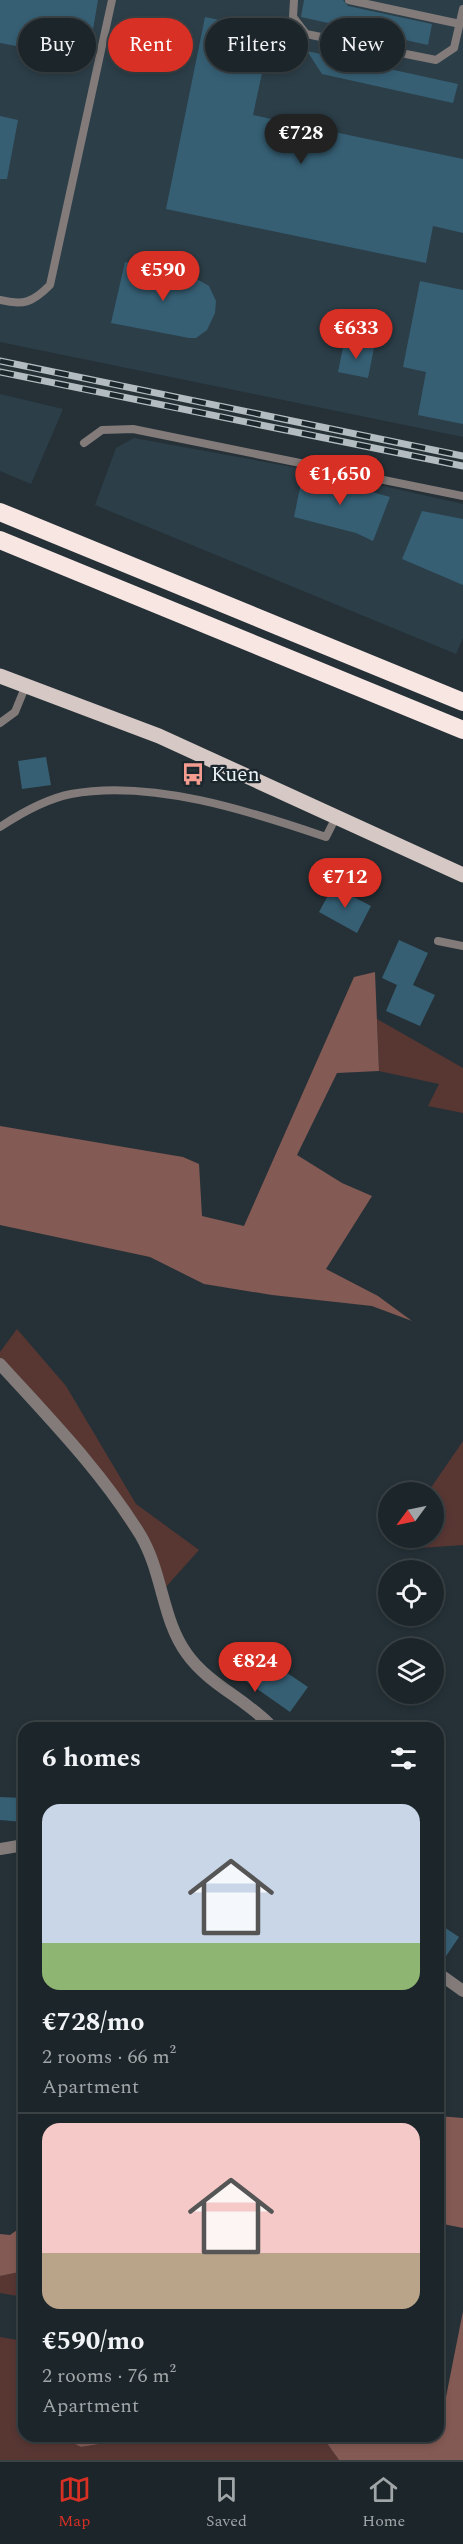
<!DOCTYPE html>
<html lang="en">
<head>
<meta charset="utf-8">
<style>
	:root { --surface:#1c2529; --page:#293135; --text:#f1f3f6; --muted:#a0a5a8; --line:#3a4246; --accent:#d93025 }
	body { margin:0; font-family:Spectral,serif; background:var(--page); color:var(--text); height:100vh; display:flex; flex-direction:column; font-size:22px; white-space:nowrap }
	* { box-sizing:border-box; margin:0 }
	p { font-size:20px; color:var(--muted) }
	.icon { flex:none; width:33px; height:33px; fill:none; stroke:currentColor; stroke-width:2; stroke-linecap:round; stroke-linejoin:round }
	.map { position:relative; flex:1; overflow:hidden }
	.side { position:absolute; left:18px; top:1722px; width:426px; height:720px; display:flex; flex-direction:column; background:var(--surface); border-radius:18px; box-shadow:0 3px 9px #0003,0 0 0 2px var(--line) }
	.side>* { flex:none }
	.guide { position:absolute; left:18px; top:18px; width:428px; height:54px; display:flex; gap:12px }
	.needle { width:39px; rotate:237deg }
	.controls { position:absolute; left:378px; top:1482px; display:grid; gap:12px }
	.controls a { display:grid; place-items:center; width:66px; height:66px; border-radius:50%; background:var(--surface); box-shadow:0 3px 9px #0003,0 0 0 2px var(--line); font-size:30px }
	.price { position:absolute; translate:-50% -51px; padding:0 14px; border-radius:21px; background:var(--accent); color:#fff; font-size:20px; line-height:39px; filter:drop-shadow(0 2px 3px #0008) }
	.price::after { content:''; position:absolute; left:50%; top:36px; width:18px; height:14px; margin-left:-9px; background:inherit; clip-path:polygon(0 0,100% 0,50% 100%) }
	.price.active { background:#222; color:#fff }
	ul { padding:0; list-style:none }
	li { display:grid; align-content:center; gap:12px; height:318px; padding:0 24px }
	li+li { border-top:2px solid var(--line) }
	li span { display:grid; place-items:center; height:186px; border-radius:18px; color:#555 }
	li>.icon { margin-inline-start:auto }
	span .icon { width:108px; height:108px; fill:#fffc; stroke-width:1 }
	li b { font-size:26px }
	h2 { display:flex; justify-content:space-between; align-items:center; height:72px; padding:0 24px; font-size:26px }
	.pill { padding:0 21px; border-radius:27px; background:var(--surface); box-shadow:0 3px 9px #0003,0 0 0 2px var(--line); font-size:21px; line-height:54px }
	.pill.active { background:var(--accent); color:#fff }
	.tab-bar { display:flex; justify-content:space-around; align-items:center; height:84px; border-top:2px solid var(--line); background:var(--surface); font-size:16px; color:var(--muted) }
	.tab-bar a { display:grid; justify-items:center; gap:3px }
	.tab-bar .active { color:var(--accent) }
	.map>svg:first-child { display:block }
	.built { fill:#2c3e48 }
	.green { fill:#583733 }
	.forest { fill:#845a54 }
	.building { fill:#365f74 }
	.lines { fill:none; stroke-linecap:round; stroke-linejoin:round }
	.service { stroke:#827b7a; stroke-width:8 }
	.minor { stroke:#827b7a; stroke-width:12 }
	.primary { stroke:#d6c8c5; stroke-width:15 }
	.motorway { stroke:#f8e6e3; stroke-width:18 }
	.rail-casing { stroke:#b3bcc0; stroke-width:7 }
	.rail { stroke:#1c272d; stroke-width:4.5; stroke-dasharray:14; stroke-linecap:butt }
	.labels { text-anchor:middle; stroke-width:4.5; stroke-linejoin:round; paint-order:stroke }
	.poi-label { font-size:21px; fill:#ebf2f6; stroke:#1c272d; text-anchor:start }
</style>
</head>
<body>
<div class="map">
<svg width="463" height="2460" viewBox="0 0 463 2460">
	<rect width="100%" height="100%" fill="#253137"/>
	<path class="built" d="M 0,0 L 463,0 L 463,437 L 0,342 Z
		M 0,394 L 63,409 L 31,484 L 0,471 Z
		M 134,438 L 325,473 L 463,504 L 463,638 L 456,654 L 95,505 L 116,448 Z"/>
	<path class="green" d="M 377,1019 L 463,1068 L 463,1113 L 428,1106 L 439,1084 L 379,1071 Z
		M 17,1329 L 66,1386 L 136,1504 L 199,1550 L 165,1588 L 143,1549 L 89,1469 L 0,1372 L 0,1352 Z
		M 463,1441 L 463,1545 L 420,1548 L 400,1538 L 434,1538 L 434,1492 L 428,1492 Z
		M 24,2271 L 24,2297 L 0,2293 L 0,2276 Z
		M 0,2337 L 24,2341 L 24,2436 L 59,2436 L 81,2447 L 149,2436 L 306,2436 L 324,2439 L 339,2460 L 0,2460 Z"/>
	<path class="forest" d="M 375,972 L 379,1071 L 337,1073 L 297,1155 L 342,1183 L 372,1196 L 326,1269 L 378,1296 L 412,1321 L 372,1306 L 272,1295 L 204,1284 L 150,1257 L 0,1225 L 0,1126 L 183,1157 L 199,1164 L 202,1216 L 244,1226 L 354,977 Z
		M 438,2116 L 463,2118 L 463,2228 L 438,2223 Z
		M 24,2225 L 24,2271 L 0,2276 L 0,2234 L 10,2235 Z
		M 463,2311 L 463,2460 L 339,2460 L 324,2439 L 306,2436 L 438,2436 L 438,2401 L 445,2402 Z
		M 59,2436 L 149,2436 L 81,2447 Z"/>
	<path class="building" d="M 0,0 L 98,0 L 88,59 L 0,43 Z
		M 304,0 L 343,0 L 348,6 L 432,24 L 428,45 L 301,17 Z
		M 205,17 L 271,31 L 253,115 L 463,159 L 463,233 L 433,226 L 426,263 L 166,209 Z
		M 307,51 L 458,84 L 453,103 L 322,74 Z
		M 0,116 L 18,120 L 7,179 L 0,179 Z
		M 125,262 L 195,278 L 209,286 L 216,301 L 215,313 L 207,330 L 196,338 L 189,338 L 111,323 Z
		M 420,281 L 463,290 L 463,424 L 418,415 L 426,372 L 403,367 Z
		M 344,342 L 374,348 L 368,378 L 338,372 Z
		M 303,473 L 390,497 L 373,541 L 356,533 L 294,517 Z
		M 422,511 L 463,519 L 463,585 L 402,559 Z
		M 46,757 L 51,785 L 22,789 L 18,761 Z
		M 333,886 L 371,906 L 357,933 L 319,912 Z
		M 399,940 L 428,953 L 413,985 L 435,995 L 420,1026 L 386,1011 L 397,985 L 382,978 Z
		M 253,1650 L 308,1687 L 290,1712 L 237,1675 Z
		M 0,1797 L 24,1798 L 24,1822 L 0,1820 Z
		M 438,1923 L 459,1937 L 440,1965 L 438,1965 Z"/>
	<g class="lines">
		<path class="service" d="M 294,0 L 293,17 L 306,34 L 436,60 L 454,48 L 463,9
			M 349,0 L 460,24
			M 0,300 C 24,306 33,302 50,285 L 112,0
			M 84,443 L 102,430 L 133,429 L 463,496
			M 0,723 L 15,712 L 26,685
			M 0,827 C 21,813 46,799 71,794 C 151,779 250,811 326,837 L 336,817
			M 438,941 L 463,946"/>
		<path class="minor" d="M 0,1364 C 50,1419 102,1472 141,1536 C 163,1574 162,1620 187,1654 C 209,1685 248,1700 273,1728
			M 0,1849 L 24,1845
			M 438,1973 L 463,1991"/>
		<path class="primary" d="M 0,676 L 159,736 L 463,875"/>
		<path class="motorway" d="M 0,512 L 463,702
			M 0,540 L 463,730"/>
		<g class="rail-casing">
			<path id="rail" d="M 0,361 L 463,456
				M 0,372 L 463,466"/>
		</g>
		<use href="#rail" class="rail"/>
	</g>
	<defs>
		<g id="bus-bare" transform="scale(1.8)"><path d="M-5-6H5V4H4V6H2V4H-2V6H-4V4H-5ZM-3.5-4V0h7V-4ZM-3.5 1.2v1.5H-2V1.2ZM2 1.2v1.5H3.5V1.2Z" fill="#f59c90" stroke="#1c272d" stroke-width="2.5" paint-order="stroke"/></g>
	</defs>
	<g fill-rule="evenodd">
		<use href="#bus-bare" x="193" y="774"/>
	</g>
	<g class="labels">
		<g class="poi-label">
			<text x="211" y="781">Kuen</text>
		</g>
	</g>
</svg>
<div class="controls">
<a><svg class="needle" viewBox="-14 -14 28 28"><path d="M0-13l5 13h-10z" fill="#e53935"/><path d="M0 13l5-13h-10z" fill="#a0a5a8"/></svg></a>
<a><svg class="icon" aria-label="locate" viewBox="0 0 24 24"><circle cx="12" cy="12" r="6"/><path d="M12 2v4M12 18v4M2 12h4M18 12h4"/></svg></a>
<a><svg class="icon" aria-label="layers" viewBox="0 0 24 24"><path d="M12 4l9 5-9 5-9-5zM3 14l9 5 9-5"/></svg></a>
</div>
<b class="price active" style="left:301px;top:165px">€728</b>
<b class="price" style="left:163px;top:302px">€590</b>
<b class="price" style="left:356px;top:360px">€633</b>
<b class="price" style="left:340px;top:506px">€1,650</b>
<b class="price" style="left:345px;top:909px">€712</b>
<b class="price" style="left:255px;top:1693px">€824</b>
<div class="guide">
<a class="pill">Buy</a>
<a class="pill active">Rent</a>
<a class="pill">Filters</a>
<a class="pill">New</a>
</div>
<section class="side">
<h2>6 homes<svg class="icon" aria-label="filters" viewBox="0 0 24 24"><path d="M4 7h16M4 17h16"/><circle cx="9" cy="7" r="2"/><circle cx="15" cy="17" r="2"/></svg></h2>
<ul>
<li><span style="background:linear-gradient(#c9d6e8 75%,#8fb573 0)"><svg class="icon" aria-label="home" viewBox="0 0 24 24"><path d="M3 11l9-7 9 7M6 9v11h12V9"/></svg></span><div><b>€728/mo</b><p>2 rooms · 66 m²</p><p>Apartment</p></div></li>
<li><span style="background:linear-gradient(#f6c9c9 70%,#b9a48a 0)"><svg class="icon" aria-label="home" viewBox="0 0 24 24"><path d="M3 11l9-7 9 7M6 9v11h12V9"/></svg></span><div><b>€590/mo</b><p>2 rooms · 76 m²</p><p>Apartment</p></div></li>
</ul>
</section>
</div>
<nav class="tab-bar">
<a class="active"><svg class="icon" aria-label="map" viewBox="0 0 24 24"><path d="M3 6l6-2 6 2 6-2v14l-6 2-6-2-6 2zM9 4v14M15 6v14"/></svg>Map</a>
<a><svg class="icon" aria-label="saved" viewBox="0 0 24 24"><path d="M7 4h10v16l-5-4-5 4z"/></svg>Saved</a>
<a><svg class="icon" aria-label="home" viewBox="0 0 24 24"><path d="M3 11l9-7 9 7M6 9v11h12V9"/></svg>Home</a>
</nav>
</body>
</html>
